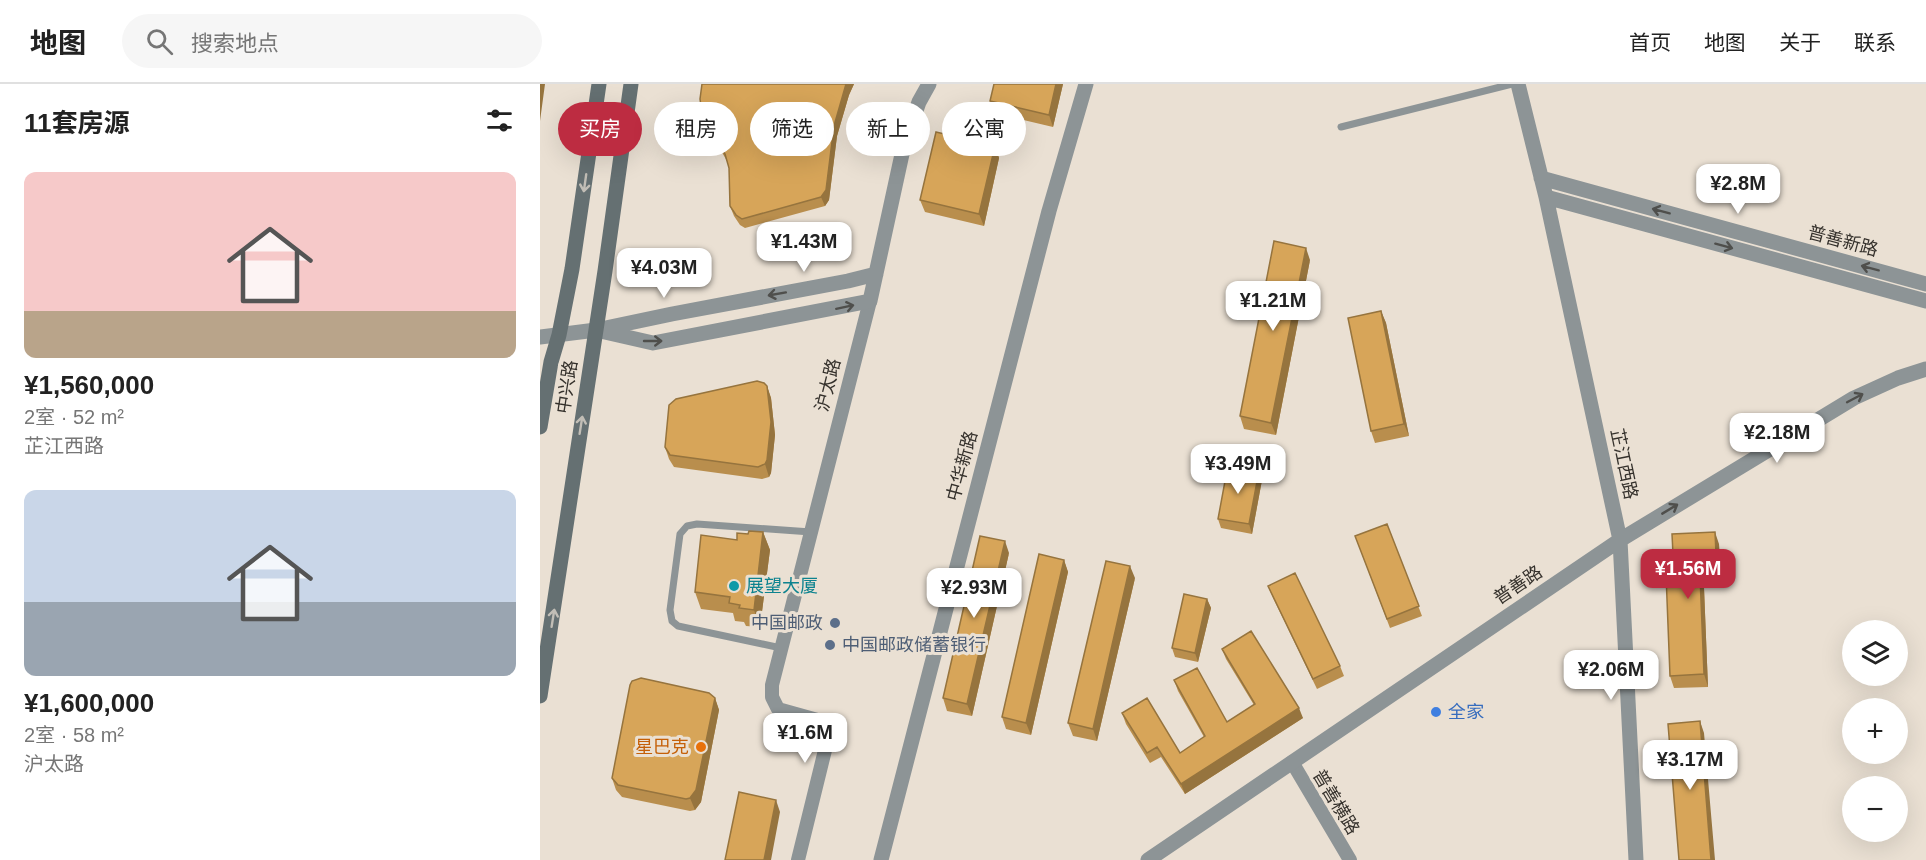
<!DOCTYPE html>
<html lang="zh">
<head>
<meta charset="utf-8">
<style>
	:root { --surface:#fff; --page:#f6f6f6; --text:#222; --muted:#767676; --line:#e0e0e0; --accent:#bd2c41 }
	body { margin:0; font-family:Arial,"Noto Sans SC",sans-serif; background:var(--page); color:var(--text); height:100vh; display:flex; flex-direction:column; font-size:22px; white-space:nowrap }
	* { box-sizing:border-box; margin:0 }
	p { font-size:20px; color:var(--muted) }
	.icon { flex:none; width:33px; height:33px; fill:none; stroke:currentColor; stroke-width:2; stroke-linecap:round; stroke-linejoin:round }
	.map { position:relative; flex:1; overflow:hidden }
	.side { display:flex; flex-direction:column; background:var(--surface); width:540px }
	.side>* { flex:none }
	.banner { position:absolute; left:18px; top:18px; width:570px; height:54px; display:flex; gap:12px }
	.tools { position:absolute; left:1302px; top:536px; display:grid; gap:12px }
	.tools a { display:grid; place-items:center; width:66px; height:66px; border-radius:50%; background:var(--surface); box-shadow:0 6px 24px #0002; font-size:30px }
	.price { position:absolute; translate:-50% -51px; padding:0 14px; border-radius:12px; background:#fff; color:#222; font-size:20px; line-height:39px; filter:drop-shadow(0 2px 3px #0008) }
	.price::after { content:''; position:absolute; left:50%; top:36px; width:18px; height:14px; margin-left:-9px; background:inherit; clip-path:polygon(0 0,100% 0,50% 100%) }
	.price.selected { background:var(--accent); color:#fff }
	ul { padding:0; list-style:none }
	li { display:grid; align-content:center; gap:12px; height:318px; padding:0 24px }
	li span { display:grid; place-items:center; height:186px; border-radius:12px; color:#555 }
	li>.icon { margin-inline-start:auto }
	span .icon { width:108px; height:108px; fill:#fffc; stroke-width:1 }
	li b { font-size:26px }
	h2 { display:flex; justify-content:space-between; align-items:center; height:72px; padding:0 24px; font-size:26px }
	.chip { padding:0 21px; border-radius:27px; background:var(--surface); box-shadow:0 6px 24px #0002; font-size:21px; line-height:54px }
	.chip.selected { background:var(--accent); color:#fff }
	header { display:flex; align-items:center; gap:36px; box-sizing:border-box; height:84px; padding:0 30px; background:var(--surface); border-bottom:2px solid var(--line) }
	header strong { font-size:28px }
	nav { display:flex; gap:33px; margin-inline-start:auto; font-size:21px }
	.search { width:420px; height:54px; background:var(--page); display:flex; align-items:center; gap:15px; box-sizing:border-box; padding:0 21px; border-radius:33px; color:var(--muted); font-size:22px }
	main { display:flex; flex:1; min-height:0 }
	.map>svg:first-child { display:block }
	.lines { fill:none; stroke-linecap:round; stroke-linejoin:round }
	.service { stroke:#8d9496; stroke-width:7 }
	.minor { stroke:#8d9496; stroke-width:14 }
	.tertiary { stroke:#8d9496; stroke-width:15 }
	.secondary { stroke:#657072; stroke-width:15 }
	.wall { fill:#b98e4d }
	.shaded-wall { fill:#96743e }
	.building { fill:#d7a559; stroke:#96743e; stroke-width:1.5 }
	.oneway { stroke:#c2beb6 }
	.oneway2 { stroke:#4f4f4c }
	.culture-dot { fill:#0f9aa8; stroke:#eae0d3; stroke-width:2 }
	.service-dot { fill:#5c6f8a; stroke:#eae0d3; stroke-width:2 }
	.shop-dot { fill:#3f7fe0; stroke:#eae0d3; stroke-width:2 }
	.food-dot { fill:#e8710a; stroke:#eae0d3; stroke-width:2 }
	.labels { text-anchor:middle; stroke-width:6; stroke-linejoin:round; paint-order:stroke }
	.street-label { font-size:18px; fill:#35312c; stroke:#eae0d3 }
	.culture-label { font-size:18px; fill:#0d838f; stroke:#eae0d3; text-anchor:start }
	.service-label { font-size:18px; fill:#4e5e75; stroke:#eae0d3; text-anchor:end }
	.shop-label { font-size:18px; fill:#366cbe; stroke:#eae0d3; text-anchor:start }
	.food-label { font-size:18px; fill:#c56008; stroke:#eae0d3; text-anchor:end }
</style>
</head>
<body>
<header>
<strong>地图</strong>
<div class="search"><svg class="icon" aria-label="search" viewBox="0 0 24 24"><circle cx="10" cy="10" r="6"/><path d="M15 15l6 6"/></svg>搜索地点</div>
<nav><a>首页</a><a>地图</a><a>关于</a><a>联系</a></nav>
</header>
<main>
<section class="side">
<h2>11套房源<svg class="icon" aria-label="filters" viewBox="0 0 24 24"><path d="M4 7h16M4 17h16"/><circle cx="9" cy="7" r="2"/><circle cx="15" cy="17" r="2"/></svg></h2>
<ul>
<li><span style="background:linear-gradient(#f6c9c9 75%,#b9a48a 0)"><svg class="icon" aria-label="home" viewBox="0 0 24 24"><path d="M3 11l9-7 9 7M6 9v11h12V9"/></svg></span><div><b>¥1,560,000</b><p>2室 · 52 m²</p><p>芷江西路</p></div></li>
<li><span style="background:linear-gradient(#c9d6e8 60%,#9aa5b1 0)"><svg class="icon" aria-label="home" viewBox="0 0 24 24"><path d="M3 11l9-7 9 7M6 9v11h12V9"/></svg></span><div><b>¥1,600,000</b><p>2室 · 58 m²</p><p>沪太路</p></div></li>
</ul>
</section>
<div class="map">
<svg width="1386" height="776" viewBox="0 0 1386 776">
	<rect width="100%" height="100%" fill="#eae0d3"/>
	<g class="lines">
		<path class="service" d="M 801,43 L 972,0
			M 241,564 L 138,542 L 132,537 L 130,526 L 140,450 L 147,442 L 157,440 L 271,448"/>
		<path class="minor" d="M 752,678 L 810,776
			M 258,776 L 287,658 L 287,645 L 281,637 L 238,625 L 232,613 L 232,601 L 330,217"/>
		<path class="tertiary" d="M 978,0 L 1006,113 L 1080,456 L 1096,776
			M 1001,94 L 1386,200
			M 1006,113 L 1386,217
			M 56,246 L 113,259 L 330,217 L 364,61 L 379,18 L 389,0
			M 0,253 L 56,246 L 132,230 L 308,197 L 336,190
			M 341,776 L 509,127 L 546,0
			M 608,776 L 1080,456 L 1314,314 L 1358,294 L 1386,285"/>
		<path class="secondary" d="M 0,343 L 11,278 L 19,251 L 32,185 L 59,0
			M 0,612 L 65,187 L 91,0"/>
	</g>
	<path class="wall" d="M 162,0 L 314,0 L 309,11 L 297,52 L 289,116 L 285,122 L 205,144 L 200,141 L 194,132 L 190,122 L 189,84 L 187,77 L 165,39 L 162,29 Z
		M 523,0 L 513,43 L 454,29 L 450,17 Z
		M 455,62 L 459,74 L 444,142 L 385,128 L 380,116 Z
		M 770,176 L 736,351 L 704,345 L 700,332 Z
		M 841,227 L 846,239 L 869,352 L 835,359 L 831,347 Z
		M 227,302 L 231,314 L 235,351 L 231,389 L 229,393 L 222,395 L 134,383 L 129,375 L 125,363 Z
		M 719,387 L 722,396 L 712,450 L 681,444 L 678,435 Z
		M 847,440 L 882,532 L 850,544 L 815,452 Z
		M 223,448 L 230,466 L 220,543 L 206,542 L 204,538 L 195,537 L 193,529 L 161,525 L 155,508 L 197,456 L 208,450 Z
		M 1179,460 L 1181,504 L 1164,504 L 1168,603 L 1134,604 L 1130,592 L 1134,490 Z
		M 469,469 L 432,632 L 407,627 L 403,614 Z
		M 524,476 L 528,488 L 491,651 L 466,645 L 462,633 Z
		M 595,494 L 557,657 L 533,652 L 528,639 Z
		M 728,502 L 800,582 L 804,592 L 777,605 L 732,512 Z
		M 667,515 L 671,524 L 658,578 L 635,573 L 632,564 Z
		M 682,565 L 763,634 L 645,710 L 621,673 L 610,679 L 586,640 L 582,629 L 640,669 L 664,653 L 638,607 L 634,596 L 687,638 L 714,621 L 686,575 Z
		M 175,614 L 179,626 L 161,718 L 155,726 L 150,727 L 82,713 L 76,706 L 72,694 Z"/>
	<path class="shaded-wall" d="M 0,0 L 5,0 L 0,37 Z
		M 306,0 L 314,0 L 309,11 L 297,52 L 289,116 L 285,122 L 281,113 L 294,42 Z
		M 516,0 L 523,0 L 513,43 L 509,31 Z
		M 455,62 L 459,74 L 444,142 L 439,130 Z
		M 766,164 L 770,176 L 736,351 L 731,339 Z
		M 841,227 L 846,239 L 869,352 L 864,340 Z
		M 227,302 L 231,314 L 235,351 L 231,389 L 229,393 L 225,380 Z
		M 719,387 L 722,396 L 712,450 L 709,440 Z
		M 223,448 L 230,466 L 220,543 L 214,526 Z
		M 1175,448 L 1179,460 L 1181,504 L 1177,491 Z
		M 465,457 L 469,469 L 432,632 L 427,620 Z
		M 524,476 L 528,488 L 491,651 L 486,639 Z
		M 590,482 L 595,494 L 557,657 L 553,645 Z
		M 1160,492 L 1164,504 L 1168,603 L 1164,590 Z
		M 667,515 L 671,524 L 658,578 L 655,569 Z
		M 175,614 L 179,626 L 161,718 L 155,726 L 150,714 Z
		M 759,624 L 763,634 L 645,710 L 641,700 Z
		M 1160,637 L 1164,649 L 1175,776 L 1171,776 Z
		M 236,716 L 240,728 L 231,776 L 224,776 Z"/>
	<path class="building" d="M 162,0 L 306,0 L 294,42 L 286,106 L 281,113 L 202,135 L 196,131 L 190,122 L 189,84 L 185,70 L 162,29 L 160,15 Z
		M 454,0 L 516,0 L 509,31 L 450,17 Z
		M 396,48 L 455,62 L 439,130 L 380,116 Z
		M 734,157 L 766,164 L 731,339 L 700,332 Z
		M 841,227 L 864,340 L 831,347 L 808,234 Z
		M 217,297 L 224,299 L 227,302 L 231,338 L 227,376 L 225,380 L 218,383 L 130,371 L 125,363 L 129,321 L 136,315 Z
		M 688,381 L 719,387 L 709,440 L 678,435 Z
		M 847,440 L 879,522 L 847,535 L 815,452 Z
		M 209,447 L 223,448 L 214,526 L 199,524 L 200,521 L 189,519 L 190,513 L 155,508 L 161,451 L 197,456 L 197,449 L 208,450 Z
		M 1175,448 L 1177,491 L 1160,492 L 1164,590 L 1130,592 L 1126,490 L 1134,490 L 1132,450 Z
		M 440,452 L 465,457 L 427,620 L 403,614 Z
		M 499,470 L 524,476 L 486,639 L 462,633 Z
		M 566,477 L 590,482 L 553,645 L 528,639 Z
		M 755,489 L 800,582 L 773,595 L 728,502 Z
		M 644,510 L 667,515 L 655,569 L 632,564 Z
		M 711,547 L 759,624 L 641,700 L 617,663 L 607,669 L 582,629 L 607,614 L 640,669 L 665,652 L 634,596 L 657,584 L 687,638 L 715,620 L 682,565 Z
		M 101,594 L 169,609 L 175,614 L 156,706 L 150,714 L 146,715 L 78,701 L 72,694 L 90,601 L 92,597 Z
		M 1160,637 L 1171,776 L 1139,776 L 1128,640 Z
		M 199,708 L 236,716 L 224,776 L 185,776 Z"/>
	<defs><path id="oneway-shaft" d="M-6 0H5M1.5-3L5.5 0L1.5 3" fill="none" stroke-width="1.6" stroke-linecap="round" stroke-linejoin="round" transform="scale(1.5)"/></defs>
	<g class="oneway">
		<use href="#oneway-shaft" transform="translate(45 99) rotate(98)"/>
		<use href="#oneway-shaft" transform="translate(41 341) rotate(-81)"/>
		<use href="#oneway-shaft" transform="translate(13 534) rotate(-81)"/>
	</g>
	<g class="oneway2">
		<use href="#oneway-shaft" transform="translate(1121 127) rotate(-165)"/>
		<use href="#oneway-shaft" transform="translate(1184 162) rotate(15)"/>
		<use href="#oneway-shaft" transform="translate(1330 184) rotate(-165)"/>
		<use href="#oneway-shaft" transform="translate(237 210) rotate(170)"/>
		<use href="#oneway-shaft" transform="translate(305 223) rotate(-12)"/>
		<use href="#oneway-shaft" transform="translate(113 257)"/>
		<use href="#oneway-shaft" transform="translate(1315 314) rotate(-28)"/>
		<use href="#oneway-shaft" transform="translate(1130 425) rotate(-31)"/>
	</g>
	<circle class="culture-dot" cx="194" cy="502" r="6"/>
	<g class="service-dot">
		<circle cx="295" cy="539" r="6"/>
		<circle cx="290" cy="561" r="6"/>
	</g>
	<circle class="shop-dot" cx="896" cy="628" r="6"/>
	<circle class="food-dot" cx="161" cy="663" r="6"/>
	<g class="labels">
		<g class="street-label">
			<text transform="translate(1303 157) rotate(15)" y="6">普善新路</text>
			<text transform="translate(288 301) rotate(-76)" y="6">沪太路</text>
			<text transform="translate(27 303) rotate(-81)" y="6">中兴路</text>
			<text transform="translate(1084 380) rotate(78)" y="6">芷江西路</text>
			<text transform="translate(422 382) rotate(-75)" y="6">中华新路</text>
			<text transform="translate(978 501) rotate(-34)" y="6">普善路</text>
			<text transform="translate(796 718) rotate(59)" y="6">普善横路</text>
		</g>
		<g class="culture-label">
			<text x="206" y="508">展望大厦</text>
		</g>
		<g class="service-label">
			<text x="283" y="545">中国邮政</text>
			<text x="302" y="567" text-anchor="start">中国邮政储蓄银行</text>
		</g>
		<g class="shop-label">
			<text x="908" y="634">全家</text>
		</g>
		<g class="food-label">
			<text x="149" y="669">星巴克</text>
		</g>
	</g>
</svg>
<div class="tools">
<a><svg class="icon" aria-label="layers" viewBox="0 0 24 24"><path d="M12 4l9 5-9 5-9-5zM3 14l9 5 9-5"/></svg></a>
<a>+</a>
<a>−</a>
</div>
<b class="price" style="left:1198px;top:131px">¥2.8M</b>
<b class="price" style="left:264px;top:189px">¥1.43M</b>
<b class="price" style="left:124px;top:215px">¥4.03M</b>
<b class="price" style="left:733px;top:248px">¥1.21M</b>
<b class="price" style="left:1237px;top:380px">¥2.18M</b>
<b class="price" style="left:698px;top:411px">¥3.49M</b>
<b class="price selected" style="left:1148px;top:516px">¥1.56M</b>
<b class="price" style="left:434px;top:535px">¥2.93M</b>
<b class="price" style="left:1071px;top:617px">¥2.06M</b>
<b class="price" style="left:265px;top:680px">¥1.6M</b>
<b class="price" style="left:1150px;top:707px">¥3.17M</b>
<div class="banner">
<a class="chip selected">买房</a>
<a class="chip">租房</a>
<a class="chip">筛选</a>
<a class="chip">新上</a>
<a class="chip">公寓</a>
</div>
</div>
</main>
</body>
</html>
